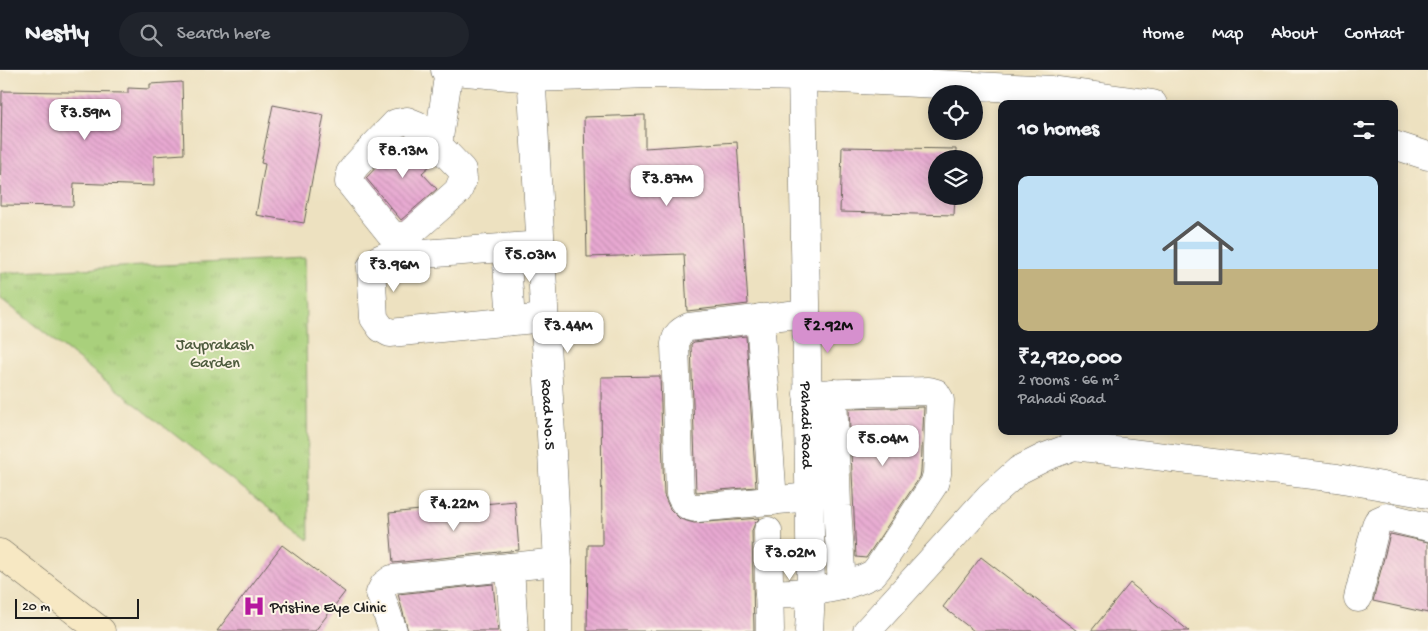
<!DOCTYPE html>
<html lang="en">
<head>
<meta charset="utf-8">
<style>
	:root { --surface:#171b24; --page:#20242c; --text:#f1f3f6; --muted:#9ea1a6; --line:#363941; --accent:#d690ce }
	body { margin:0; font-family:"Gochi Hand",sans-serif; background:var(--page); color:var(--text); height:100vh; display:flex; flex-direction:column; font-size:19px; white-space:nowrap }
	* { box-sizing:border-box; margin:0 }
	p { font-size:16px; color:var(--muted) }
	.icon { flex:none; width:28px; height:28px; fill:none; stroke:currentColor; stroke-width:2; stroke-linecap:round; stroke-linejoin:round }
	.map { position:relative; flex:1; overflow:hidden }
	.details { position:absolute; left:998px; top:30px; width:400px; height:335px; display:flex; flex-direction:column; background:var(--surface); border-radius:10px; box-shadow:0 2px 12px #0003 }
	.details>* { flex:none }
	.fabs { position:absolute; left:928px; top:15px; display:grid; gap:10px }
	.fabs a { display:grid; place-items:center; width:55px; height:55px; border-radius:50%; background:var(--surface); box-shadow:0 2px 12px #0003; font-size:25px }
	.scale { position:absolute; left:15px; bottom:12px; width:124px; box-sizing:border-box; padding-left:5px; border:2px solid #1c1c1c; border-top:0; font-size:14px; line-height:18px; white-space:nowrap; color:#1c1c1c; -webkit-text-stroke:4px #fcf5e5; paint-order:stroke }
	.price { position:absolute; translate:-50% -42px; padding:0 11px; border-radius:10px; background:#fff; color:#222; font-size:16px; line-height:32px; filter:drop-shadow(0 1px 2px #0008) }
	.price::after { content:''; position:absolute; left:50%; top:30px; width:15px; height:11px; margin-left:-8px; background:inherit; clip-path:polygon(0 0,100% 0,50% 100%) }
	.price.selected { background:var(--accent); color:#111 }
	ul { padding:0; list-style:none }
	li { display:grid; align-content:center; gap:10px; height:265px; padding:0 20px }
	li+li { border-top:1px solid var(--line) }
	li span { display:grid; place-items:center; height:155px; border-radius:10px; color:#555 }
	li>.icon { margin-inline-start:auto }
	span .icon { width:90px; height:90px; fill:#fffc; stroke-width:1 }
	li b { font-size:21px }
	h2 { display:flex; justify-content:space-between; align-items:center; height:60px; padding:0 20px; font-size:21px }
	header { display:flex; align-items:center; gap:30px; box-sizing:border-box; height:70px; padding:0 25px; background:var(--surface); border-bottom:1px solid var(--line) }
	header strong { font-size:24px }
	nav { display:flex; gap:28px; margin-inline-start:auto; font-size:18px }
	.search { width:350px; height:45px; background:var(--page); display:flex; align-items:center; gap:12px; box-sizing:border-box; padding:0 18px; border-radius:28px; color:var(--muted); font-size:19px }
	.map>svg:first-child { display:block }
	.park { fill:url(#park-tufts); stroke:#62764c }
	.building { fill:url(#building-back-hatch) }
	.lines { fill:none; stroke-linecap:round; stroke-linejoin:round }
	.street-casing { stroke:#656155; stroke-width:29 }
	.secondary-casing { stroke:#656155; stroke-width:29 }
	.street { stroke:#fff; stroke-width:28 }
	.secondary { stroke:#f7e8c3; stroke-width:28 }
	.labels { text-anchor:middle; stroke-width:4; stroke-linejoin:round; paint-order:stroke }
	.park-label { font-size:16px; fill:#4d5b3d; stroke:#fcf5e5 }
	.street-label { font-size:16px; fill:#1c1c1c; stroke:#fcf5e5 }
	.poi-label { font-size:16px; fill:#1c1c1c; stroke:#fcf5e5; text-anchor:start }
</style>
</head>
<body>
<header>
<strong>Nestly</strong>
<div class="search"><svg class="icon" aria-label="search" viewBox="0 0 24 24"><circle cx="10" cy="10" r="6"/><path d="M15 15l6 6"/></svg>Search here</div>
<nav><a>Home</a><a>Map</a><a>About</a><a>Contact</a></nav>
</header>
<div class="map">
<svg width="1428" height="561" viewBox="0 0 1428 561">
	<defs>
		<pattern id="park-tufts" width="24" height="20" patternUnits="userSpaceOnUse" patternTransform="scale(1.25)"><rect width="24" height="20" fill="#a9d07b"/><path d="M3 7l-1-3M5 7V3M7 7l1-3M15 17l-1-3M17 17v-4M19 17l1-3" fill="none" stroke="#91b26a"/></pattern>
		<pattern id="building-back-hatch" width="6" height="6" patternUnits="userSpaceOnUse" patternTransform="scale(1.25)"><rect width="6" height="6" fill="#e7a8d1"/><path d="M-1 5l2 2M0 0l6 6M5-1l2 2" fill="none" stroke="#c690b3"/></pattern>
	</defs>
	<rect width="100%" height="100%" fill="#fcf5e5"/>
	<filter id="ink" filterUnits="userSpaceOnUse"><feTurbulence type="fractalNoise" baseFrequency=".02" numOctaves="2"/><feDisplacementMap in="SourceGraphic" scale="10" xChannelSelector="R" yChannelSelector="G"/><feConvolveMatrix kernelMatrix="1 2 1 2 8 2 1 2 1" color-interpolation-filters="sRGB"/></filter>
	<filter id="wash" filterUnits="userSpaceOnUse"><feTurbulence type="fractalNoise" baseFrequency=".0096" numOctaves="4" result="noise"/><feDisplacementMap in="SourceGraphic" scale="20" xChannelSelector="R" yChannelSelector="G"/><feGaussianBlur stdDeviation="1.12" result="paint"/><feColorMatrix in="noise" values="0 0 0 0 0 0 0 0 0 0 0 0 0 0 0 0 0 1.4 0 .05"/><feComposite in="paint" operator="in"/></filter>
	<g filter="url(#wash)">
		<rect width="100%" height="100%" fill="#ede1c0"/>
		<path class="park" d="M 305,188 L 309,470 L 0,228 L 0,203 Z"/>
		<g id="blocks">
			<path class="building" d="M 182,12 L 184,84 L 154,86 L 154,116 L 74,113 L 73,136 L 0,135 L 2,21 L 128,23 L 128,18 L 150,19 L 150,14 Z
				M 273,35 L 324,45 L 304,153 L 256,145 L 265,94 L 261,93 Z
				M 645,45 L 645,78 L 737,72 L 748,234 L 687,241 L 684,184 L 587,187 L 584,47 Z
				M 410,70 L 433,93 L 422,103 L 437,119 L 401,150 L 366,108 L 395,77 L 398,81 Z
				M 842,77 L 956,79 L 956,89 L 936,89 L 936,126 L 955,126 L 954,145 L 840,142 Z
				M 746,266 L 756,417 L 696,422 L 691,274 L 694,272 Z
				M 660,306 L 664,425 L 670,439 L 680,449 L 694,453 L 760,448 L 755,453 L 752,461 L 754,561 L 587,561 L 588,475 L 602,475 L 601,307 Z
				M 924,337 L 921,401 L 920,407 L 866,488 L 856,487 L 849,339 Z
				M 515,431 L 519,480 L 393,493 L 389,443 Z
				M 1390,464 L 1428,472 L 1428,543 L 1373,531 Z
				M 282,475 L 345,522 L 315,561 L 217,561 Z
				M 981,487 L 1077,561 L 974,561 L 943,537 Z
				M 1130,513 L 1189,561 L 1091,561 Z
				M 493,514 L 498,561 L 408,561 L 398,524 Z"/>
		</g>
	</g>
	<g filter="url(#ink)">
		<use href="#blocks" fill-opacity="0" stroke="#656155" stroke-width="1"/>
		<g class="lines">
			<g class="street-casing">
				<g id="street">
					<path d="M 445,0 L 531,8 L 650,4 L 802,7 L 1052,20 L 1153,34"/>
					<path id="s1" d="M 531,0 L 558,492 L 558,561"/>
					<path id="s2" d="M 802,0 L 811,522 L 809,561"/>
					<path d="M 407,51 L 417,55 L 438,75 L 462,100 L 463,109 L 458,121 L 407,166 L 398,166 L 390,163 L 349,112 L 350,103 L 356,95 L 396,53 Z"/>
					<path d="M 438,75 L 449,0"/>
					<path d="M 1394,75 L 1428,86"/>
					<path d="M 541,175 L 384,187 L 377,190 L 371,197 L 374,248 L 381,258 L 390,263 L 545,248"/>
					<path d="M 506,178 L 511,251"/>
					<path d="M 806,243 L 689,257 C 681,261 676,264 675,274 L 680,424 C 684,434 688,438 698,438 L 809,427"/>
					<path d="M 760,248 L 773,431"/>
					<path d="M 833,323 L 837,436 L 842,516"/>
					<path d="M 768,461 L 770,561"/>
					<path d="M 510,497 L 514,561"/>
					<path d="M 769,524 L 811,522 L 842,516 L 862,509 L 873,504 L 878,498 L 934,414 L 937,404 L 940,330 L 936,323 L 929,321 L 807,324"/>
					<path d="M 1358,528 L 1376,455 L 1378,451 L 1387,447 L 1428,457"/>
					<path d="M 393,561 L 380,523 L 384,515 L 392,509 L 558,492"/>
					<path d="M 867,561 L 990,426 L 1019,400 L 1045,387 L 1074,376 L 1337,408 L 1428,424"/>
				</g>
			</g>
			<g class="secondary-casing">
				<path id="secondary" d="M 0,483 L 101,561"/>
			</g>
			<use href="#street" class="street"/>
			<use href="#secondary" class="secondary"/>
		</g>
	</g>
	<defs>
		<g id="hospital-bare" transform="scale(1.725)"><path d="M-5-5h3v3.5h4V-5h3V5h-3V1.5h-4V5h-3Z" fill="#b5179e" stroke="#fcf5e5" stroke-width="2.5" paint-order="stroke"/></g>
	</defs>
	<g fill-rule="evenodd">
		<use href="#hospital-bare" x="254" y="536"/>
	</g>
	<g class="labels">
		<g class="park-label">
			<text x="215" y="279">Jayprakash<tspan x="215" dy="18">Garden</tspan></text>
		</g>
		<g class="street-label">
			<text dy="6" stroke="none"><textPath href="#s1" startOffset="345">Road No.5</textPath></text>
			<text dy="6" stroke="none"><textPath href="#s2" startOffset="355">Pahadi Road</textPath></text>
		</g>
		<g class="poi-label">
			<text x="270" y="542">Pristine Eye Clinic</text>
		</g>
	</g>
</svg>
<div class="fabs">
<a><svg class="icon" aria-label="locate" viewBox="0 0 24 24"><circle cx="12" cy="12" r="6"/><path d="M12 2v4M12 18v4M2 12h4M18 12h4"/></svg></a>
<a><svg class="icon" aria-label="layers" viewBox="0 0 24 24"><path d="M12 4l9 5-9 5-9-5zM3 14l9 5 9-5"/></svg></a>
</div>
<div class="scale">20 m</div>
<b class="price" style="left:85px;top:71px">₹3.59M</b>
<b class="price" style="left:403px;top:109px">₹8.13M</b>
<b class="price" style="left:667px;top:137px">₹3.87M</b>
<b class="price" style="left:530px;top:213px">₹5.03M</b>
<b class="price" style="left:394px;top:223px">₹3.96M</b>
<b class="price" style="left:568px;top:284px">₹3.44M</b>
<b class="price selected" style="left:828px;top:284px">₹2.92M</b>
<b class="price" style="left:883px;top:397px">₹5.04M</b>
<b class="price" style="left:454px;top:462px">₹4.22M</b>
<b class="price" style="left:790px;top:511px">₹3.02M</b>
<section class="details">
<h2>10 homes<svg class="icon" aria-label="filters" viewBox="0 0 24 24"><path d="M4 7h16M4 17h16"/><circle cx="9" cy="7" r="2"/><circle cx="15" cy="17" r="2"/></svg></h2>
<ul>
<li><span style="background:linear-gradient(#bfe0f5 60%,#c2b280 0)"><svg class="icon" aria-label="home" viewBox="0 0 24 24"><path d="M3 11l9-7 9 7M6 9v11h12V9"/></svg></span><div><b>₹2,920,000</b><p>2 rooms · 66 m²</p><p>Pahadi Road</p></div></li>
</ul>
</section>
</div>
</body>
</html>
